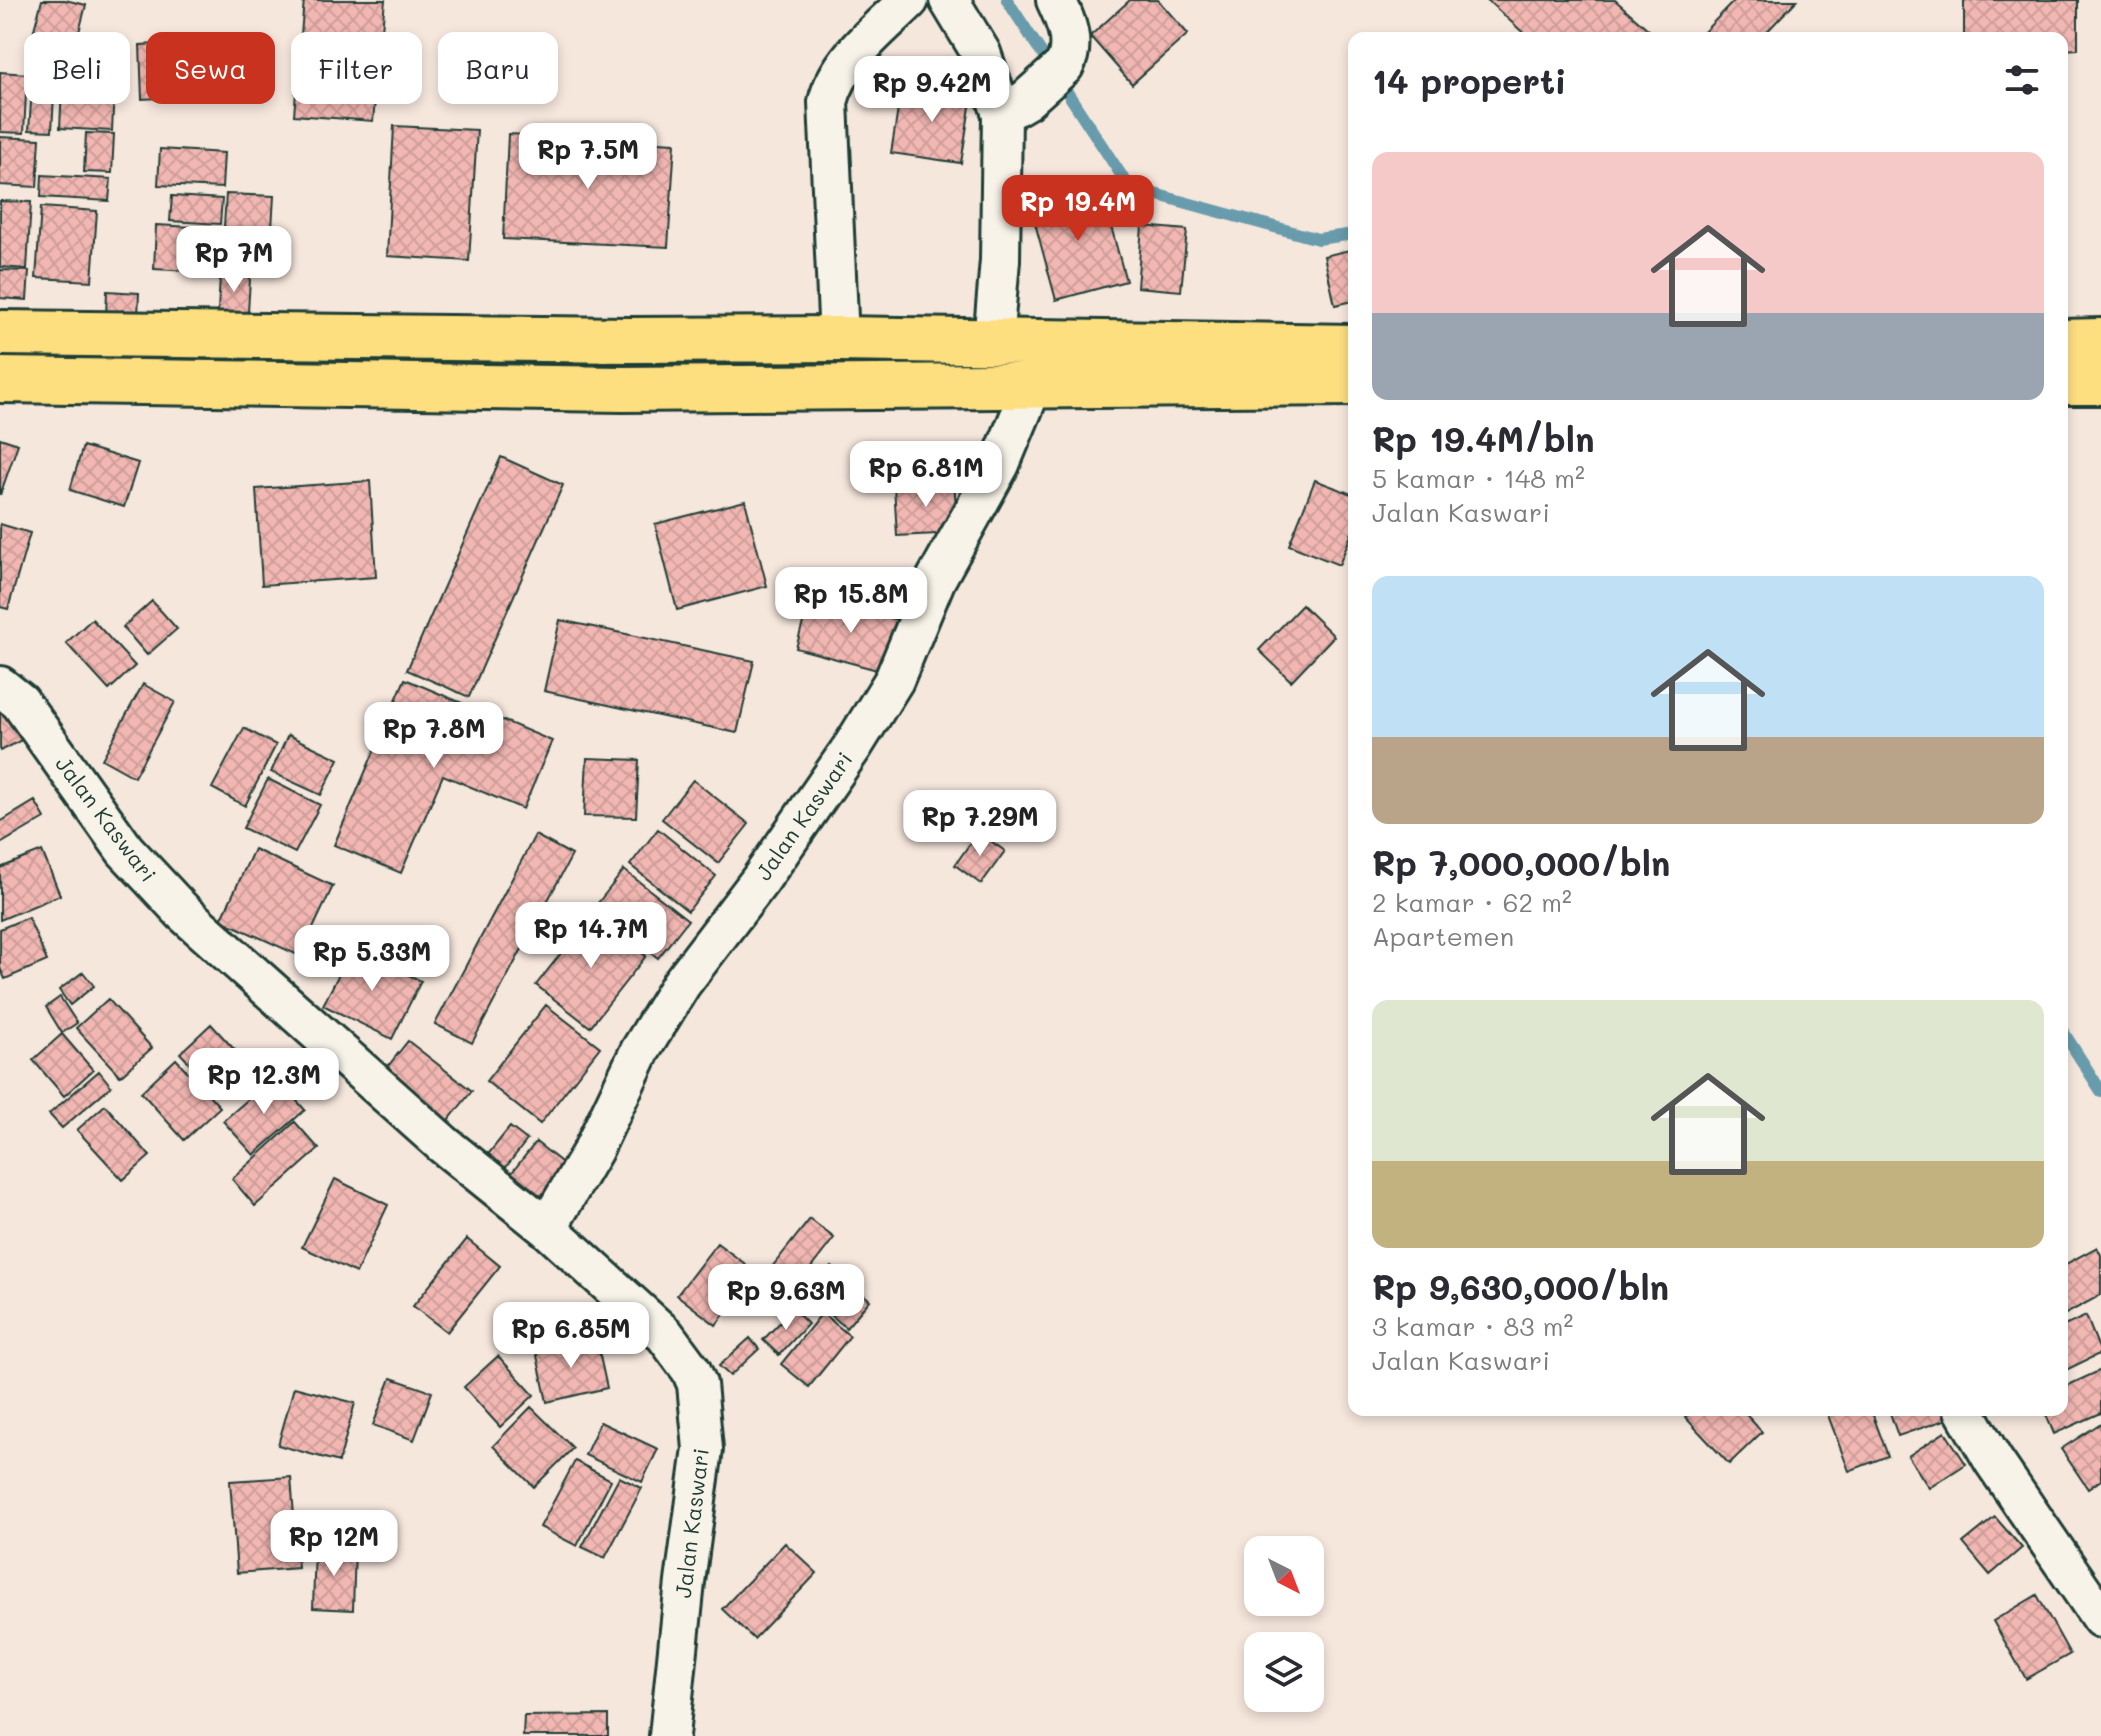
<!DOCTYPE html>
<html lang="id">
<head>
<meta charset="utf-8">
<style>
	:root { --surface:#fff; --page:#f2f2f3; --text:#2b2b33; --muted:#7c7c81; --accent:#c8321e }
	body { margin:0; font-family:Mali,sans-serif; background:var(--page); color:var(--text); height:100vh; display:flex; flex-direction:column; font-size:30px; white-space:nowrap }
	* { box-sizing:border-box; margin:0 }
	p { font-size:26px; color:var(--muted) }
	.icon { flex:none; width:44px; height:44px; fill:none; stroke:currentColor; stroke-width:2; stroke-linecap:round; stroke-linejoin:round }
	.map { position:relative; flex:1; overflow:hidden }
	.side { position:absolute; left:1348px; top:32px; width:720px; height:1384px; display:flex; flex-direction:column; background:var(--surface); border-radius:16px; box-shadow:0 4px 12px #0003 }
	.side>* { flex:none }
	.guide { position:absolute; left:24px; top:32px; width:760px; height:72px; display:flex; gap:16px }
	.needle { width:52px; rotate:138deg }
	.fabs { position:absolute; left:1244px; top:1536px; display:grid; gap:16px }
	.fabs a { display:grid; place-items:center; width:80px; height:80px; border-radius:16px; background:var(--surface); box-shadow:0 4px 12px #0003; font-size:40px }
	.price { position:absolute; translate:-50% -68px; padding:0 18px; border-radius:16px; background:#fff; color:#222; font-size:26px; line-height:52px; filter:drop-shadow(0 2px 4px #0008) }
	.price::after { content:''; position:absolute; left:50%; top:48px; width:24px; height:18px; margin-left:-12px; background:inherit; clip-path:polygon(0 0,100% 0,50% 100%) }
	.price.selected { background:var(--accent); color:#fff }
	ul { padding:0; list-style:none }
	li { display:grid; align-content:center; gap:16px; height:424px; padding:0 24px }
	li span { display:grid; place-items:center; height:248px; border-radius:16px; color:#555 }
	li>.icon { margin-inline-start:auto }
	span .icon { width:144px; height:144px; fill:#fffc; stroke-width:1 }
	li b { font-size:34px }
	h2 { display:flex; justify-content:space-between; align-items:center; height:96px; padding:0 24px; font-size:34px }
	.pill { padding:0 28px; border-radius:16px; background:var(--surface); box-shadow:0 4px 12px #0003; font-size:28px; line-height:72px }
	.pill.selected { background:var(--accent); color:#fff }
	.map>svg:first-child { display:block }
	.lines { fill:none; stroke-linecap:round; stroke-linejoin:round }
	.stream { stroke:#689bab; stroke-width:12 }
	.building { fill:url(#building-cross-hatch); stroke:#1f3d34; stroke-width:2 }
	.minor-casing { stroke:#1f3d34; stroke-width:44 }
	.primary-casing { stroke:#1f3d34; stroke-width:50 }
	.minor { stroke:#f7f3e8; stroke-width:38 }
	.primary { stroke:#fddf80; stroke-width:44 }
	.labels { text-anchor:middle; stroke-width:8; stroke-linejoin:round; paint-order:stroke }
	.street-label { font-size:22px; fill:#1f3d34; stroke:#f7f3e8 }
</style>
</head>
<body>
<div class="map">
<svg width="2101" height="1736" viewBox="0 0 2101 1736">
	<defs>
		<pattern id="building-cross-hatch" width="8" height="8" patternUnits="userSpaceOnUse" patternTransform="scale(2)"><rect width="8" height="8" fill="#f2b7b2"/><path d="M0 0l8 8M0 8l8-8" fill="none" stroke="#cf9e9a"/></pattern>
	</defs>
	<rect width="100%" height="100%" fill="#f6e7dd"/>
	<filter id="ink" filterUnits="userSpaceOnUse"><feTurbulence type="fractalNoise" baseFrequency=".0125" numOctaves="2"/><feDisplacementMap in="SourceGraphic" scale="16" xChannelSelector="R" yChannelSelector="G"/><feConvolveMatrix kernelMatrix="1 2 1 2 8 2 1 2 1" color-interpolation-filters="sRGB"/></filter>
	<g filter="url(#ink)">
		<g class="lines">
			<path class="stream" d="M 1007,0 L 1129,187 L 1318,239 L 1354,234
				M 2062,1030 L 2101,1091"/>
		</g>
		<path class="building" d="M 42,0 L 65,0 L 86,5 L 72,59 L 29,48 Z
			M 304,0 L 385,0 L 373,121 L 294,115 Z
			M 1130,0 L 1158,0 L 1188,34 L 1132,84 L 1090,36 Z
			M 1487,0 L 1615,0 L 1658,38 L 1529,38 Z
			M 1735,0 L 1797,0 L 1761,38 L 1698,38 Z
			M 1964,0 L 2078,0 L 2078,49 L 2062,50 L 2062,38 L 1964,38 Z
			M 212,41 L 214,95 L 142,99 L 140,45 Z
			M 0,72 L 27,74 L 24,133 L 0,132 Z
			M 33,75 L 55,76 L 52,131 L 29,130 Z
			M 902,84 L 972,94 L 961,163 L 891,153 Z
			M 62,87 L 114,91 L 112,131 L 60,128 Z
			M 394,126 L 477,130 L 469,261 L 387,256 Z
			M 86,133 L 114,134 L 112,173 L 84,172 Z
			M 508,134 L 675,143 L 668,247 L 503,239 Z
			M 0,137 L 40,139 L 37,187 L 0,185 Z
			M 160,149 L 224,153 L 222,188 L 158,185 Z
			M 42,175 L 111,179 L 109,201 L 41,197 Z
			M 1100,186 L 1126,281 L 1056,300 L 1030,205 Z
			M 226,194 L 274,196 L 270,261 L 222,258 Z
			M 172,196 L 222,199 L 220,224 L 170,221 Z
			M 0,201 L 31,202 L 27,269 L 0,267 Z
			M 41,207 L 97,211 L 92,281 L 36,278 Z
			M 156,225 L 211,228 L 207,272 L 154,269 Z
			M 1142,226 L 1187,230 L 1181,291 L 1137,287 Z
			M 1354,249 L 1354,301 L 1335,305 L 1324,256 Z
			M 221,261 L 251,263 L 247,328 L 217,326 Z
			M 0,270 L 29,271 L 27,300 L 0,298 Z
			M 107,291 L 139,293 L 138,317 L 106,316 Z
			M 0,438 L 18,444 L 0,495 Z
			M 83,446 L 138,463 L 124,507 L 70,490 Z
			M 501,457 L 563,485 L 469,697 L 407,670 Z
			M 1315,480 L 1354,495 L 1354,528 L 1339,565 L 1289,545 Z
			M 370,481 L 376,577 L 262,585 L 256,489 Z
			M 954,481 L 958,533 L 897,536 L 894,485 Z
			M 745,501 L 767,586 L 677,610 L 655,524 Z
			M 0,524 L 30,533 L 8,609 L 0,607 Z
			M 810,597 L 906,622 L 892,674 L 796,648 Z
			M 152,601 L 177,629 L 147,655 L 123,627 Z
			M 1302,605 L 1334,636 L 1291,681 L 1259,650 Z
			M 92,619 L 135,666 L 109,690 L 66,643 Z
			M 560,620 L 754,661 L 737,733 L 544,691 Z
			M 405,679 L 552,741 L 523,809 L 443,775 L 401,873 L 334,845 Z
			M 143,684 L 175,702 L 134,777 L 102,759 Z
			M 0,700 L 31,735 L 1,751 L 0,749 Z
			M 244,728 L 276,745 L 245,806 L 212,788 Z
			M 288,735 L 339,759 L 321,795 L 271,772 Z
			M 587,758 L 639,760 L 636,817 L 584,816 Z
			M 268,779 L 320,805 L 295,853 L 243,828 Z
			M 693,780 L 749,824 L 718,863 L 662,819 Z
			M 35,801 L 45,818 L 0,844 L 0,822 Z
			M 658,829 L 716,876 L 688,911 L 630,865 Z
			M 978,832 L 1005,851 L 981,884 L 955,865 Z
			M 535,835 L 572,855 L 472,1043 L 435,1024 Z
			M 254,849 L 333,886 L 300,956 L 221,920 Z
			M 42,851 L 60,895 L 0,920 L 0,868 Z
			M 624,870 L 688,920 L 658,958 L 594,908 Z
			M 592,914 L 646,956 L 590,1027 L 536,985 Z
			M 28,917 L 47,961 L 5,979 L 0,968 L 0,929 Z
			M 353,947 L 421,981 L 392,1039 L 323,1005 Z
			M 83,972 L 94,986 L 70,1005 L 59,990 Z
			M 60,997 L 77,1023 L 62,1033 L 46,1007 Z
			M 108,999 L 152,1048 L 120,1076 L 76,1028 Z
			M 546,1005 L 600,1047 L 540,1124 L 486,1081 Z
			M 211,1024 L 243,1059 L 212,1087 L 180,1053 Z
			M 62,1034 L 93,1070 L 64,1096 L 33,1060 Z
			M 408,1041 L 472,1091 L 448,1121 L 385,1070 Z
			M 176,1059 L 220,1107 L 184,1140 L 141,1092 Z
			M 99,1071 L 111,1086 L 62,1128 L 49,1114 Z
			M 275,1076 L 305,1110 L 254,1155 L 223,1121 Z
			M 105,1105 L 150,1156 L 123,1180 L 77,1130 Z
			M 295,1122 L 319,1149 L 255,1206 L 232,1179 Z
			M 510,1127 L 527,1140 L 502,1172 L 485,1158 Z
			M 536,1142 L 575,1173 L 544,1210 L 506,1180 Z
			M 335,1179 L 388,1205 L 356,1273 L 302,1247 Z
			M 810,1219 L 834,1238 L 789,1296 L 764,1277 Z
			M 467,1239 L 500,1266 L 447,1332 L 413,1306 Z
			M 717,1243 L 756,1272 L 716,1325 L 677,1295 Z
			M 2097,1247 L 2101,1255 L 2101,1295 L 2062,1316 L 2062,1266 Z
			M 832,1267 L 870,1300 L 846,1328 L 808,1295 Z
			M 793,1309 L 808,1324 L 779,1355 L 763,1340 Z
			M 822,1313 L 850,1336 L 809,1387 L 781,1364 Z
			M 2086,1316 L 2101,1353 L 2062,1372 L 2062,1327 Z
			M 596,1338 L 607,1388 L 547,1402 L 536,1351 Z
			M 750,1338 L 759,1349 L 730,1376 L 719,1366 Z
			M 498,1356 L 534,1395 L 500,1427 L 464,1387 Z
			M 2101,1370 L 2101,1413 L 2054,1434 L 2044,1410 L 2062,1410 L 2062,1388 Z
			M 391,1378 L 432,1392 L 414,1440 L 373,1425 Z
			M 294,1387 L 355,1403 L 339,1462 L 278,1445 Z
			M 531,1407 L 573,1448 L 534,1487 L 493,1446 Z
			M 1692,1410 L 1742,1410 L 1762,1432 L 1729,1464 L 1685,1417 Z
			M 1826,1410 L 1871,1410 L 1888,1456 L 1849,1471 Z
			M 1889,1410 L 1948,1410 L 1951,1418 L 1898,1436 Z
			M 600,1422 L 658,1449 L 642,1482 L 585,1455 Z
			M 2101,1423 L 2101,1480 L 2088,1489 L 2061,1449 Z
			M 1945,1432 L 1966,1464 L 1929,1488 L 1908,1456 Z
			M 575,1461 L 611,1480 L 577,1546 L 540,1527 Z
			M 291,1477 L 298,1568 L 237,1573 L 230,1481 Z
			M 619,1477 L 642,1488 L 605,1558 L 582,1547 Z
			M 1995,1517 L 2022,1548 L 1990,1575 L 1963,1543 Z
			M 785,1543 L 817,1573 L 754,1639 L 722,1609 Z
			M 315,1546 L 355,1547 L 353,1610 L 313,1608 Z
			M 2037,1595 L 2070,1654 L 2026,1679 L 1993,1621 Z
			M 608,1715 L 608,1736 L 523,1736 L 524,1716 Z"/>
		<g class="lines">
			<g class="minor-casing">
				<path id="minor" d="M 949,0 L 981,53 L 1002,114 L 1000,260 L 993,342
					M 1002,114 L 1026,100 L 1064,66 C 1076,44 1066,21 1056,0
					M 839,339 L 828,102 C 838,60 880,29 909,0
					M 0,686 L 20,702 L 125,850 L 183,912 L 444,1145 L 547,1228
					M 1964,1410 L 1993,1460 L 2101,1618
					M 669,1736 L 685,1582 L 703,1449 L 697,1384 L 691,1370 L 665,1335 L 547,1228 L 593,1150 L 640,1051 L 681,984 L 761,879 L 853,746 L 894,680 L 936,579 L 1000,464 L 1032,387"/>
			</g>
			<g class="primary-casing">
				<path id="primary" d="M 0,333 L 629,340 L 839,339 L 1354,347
					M 2062,342 L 2101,341
					M 0,380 L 623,389 L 1354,383
					M 2062,382 L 2101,382"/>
			</g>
			<use href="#minor" class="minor"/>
			<use href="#primary" class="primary"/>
		</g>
	</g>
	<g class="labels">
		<g class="street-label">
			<text transform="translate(804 816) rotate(-55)" y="8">Jalan Kaswari</text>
			<text transform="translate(106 819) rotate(53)" y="8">Jalan Kaswari</text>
			<text transform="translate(692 1523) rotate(-83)" y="8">Jalan Kaswari</text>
		</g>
	</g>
</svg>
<div class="fabs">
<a><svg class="needle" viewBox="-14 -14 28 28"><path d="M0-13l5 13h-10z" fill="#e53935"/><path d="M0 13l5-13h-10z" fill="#7c7c81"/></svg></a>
<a><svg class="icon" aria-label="layers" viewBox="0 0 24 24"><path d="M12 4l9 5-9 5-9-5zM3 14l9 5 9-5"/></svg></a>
</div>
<b class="price" style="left:932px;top:124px">Rp 9.42M</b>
<b class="price" style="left:588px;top:191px">Rp 7.5M</b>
<b class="price selected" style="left:1078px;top:243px">Rp 19.4M</b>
<b class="price" style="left:234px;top:294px">Rp 7M</b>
<b class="price" style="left:926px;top:509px">Rp 6.81M</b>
<b class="price" style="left:851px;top:635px">Rp 15.8M</b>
<b class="price" style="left:434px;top:770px">Rp 7.8M</b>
<b class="price" style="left:980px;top:858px">Rp 7.29M</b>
<b class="price" style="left:591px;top:970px">Rp 14.7M</b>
<b class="price" style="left:372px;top:993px">Rp 5.33M</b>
<b class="price" style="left:264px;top:1116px">Rp 12.3M</b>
<b class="price" style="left:786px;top:1332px">Rp 9.63M</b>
<b class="price" style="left:571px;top:1370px">Rp 6.85M</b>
<b class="price" style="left:334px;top:1578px">Rp 12M</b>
<div class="guide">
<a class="pill">Beli</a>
<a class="pill selected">Sewa</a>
<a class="pill">Filter</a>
<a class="pill">Baru</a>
</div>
<section class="side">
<h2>14 properti<svg class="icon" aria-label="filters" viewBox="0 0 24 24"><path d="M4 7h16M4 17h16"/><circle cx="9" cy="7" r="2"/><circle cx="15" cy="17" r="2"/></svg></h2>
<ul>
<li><span style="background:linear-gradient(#f6c9c9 65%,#9aa5b1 0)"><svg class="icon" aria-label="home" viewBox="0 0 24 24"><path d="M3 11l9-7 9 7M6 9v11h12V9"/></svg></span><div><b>Rp 19.4M/bln</b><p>5 kamar · 148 m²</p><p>Jalan Kaswari</p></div></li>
<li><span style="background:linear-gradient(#bfe0f5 65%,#b9a48a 0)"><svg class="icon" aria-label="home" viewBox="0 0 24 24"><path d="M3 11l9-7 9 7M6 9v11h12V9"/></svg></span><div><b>Rp 7,000,000/bln</b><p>2 kamar · 62 m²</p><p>Apartemen</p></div></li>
<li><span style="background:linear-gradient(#dfe7d0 65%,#c2b280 0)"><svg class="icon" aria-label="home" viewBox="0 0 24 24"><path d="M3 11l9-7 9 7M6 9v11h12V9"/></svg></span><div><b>Rp 9,630,000/bln</b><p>3 kamar · 83 m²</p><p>Jalan Kaswari</p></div></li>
</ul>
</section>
</div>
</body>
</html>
